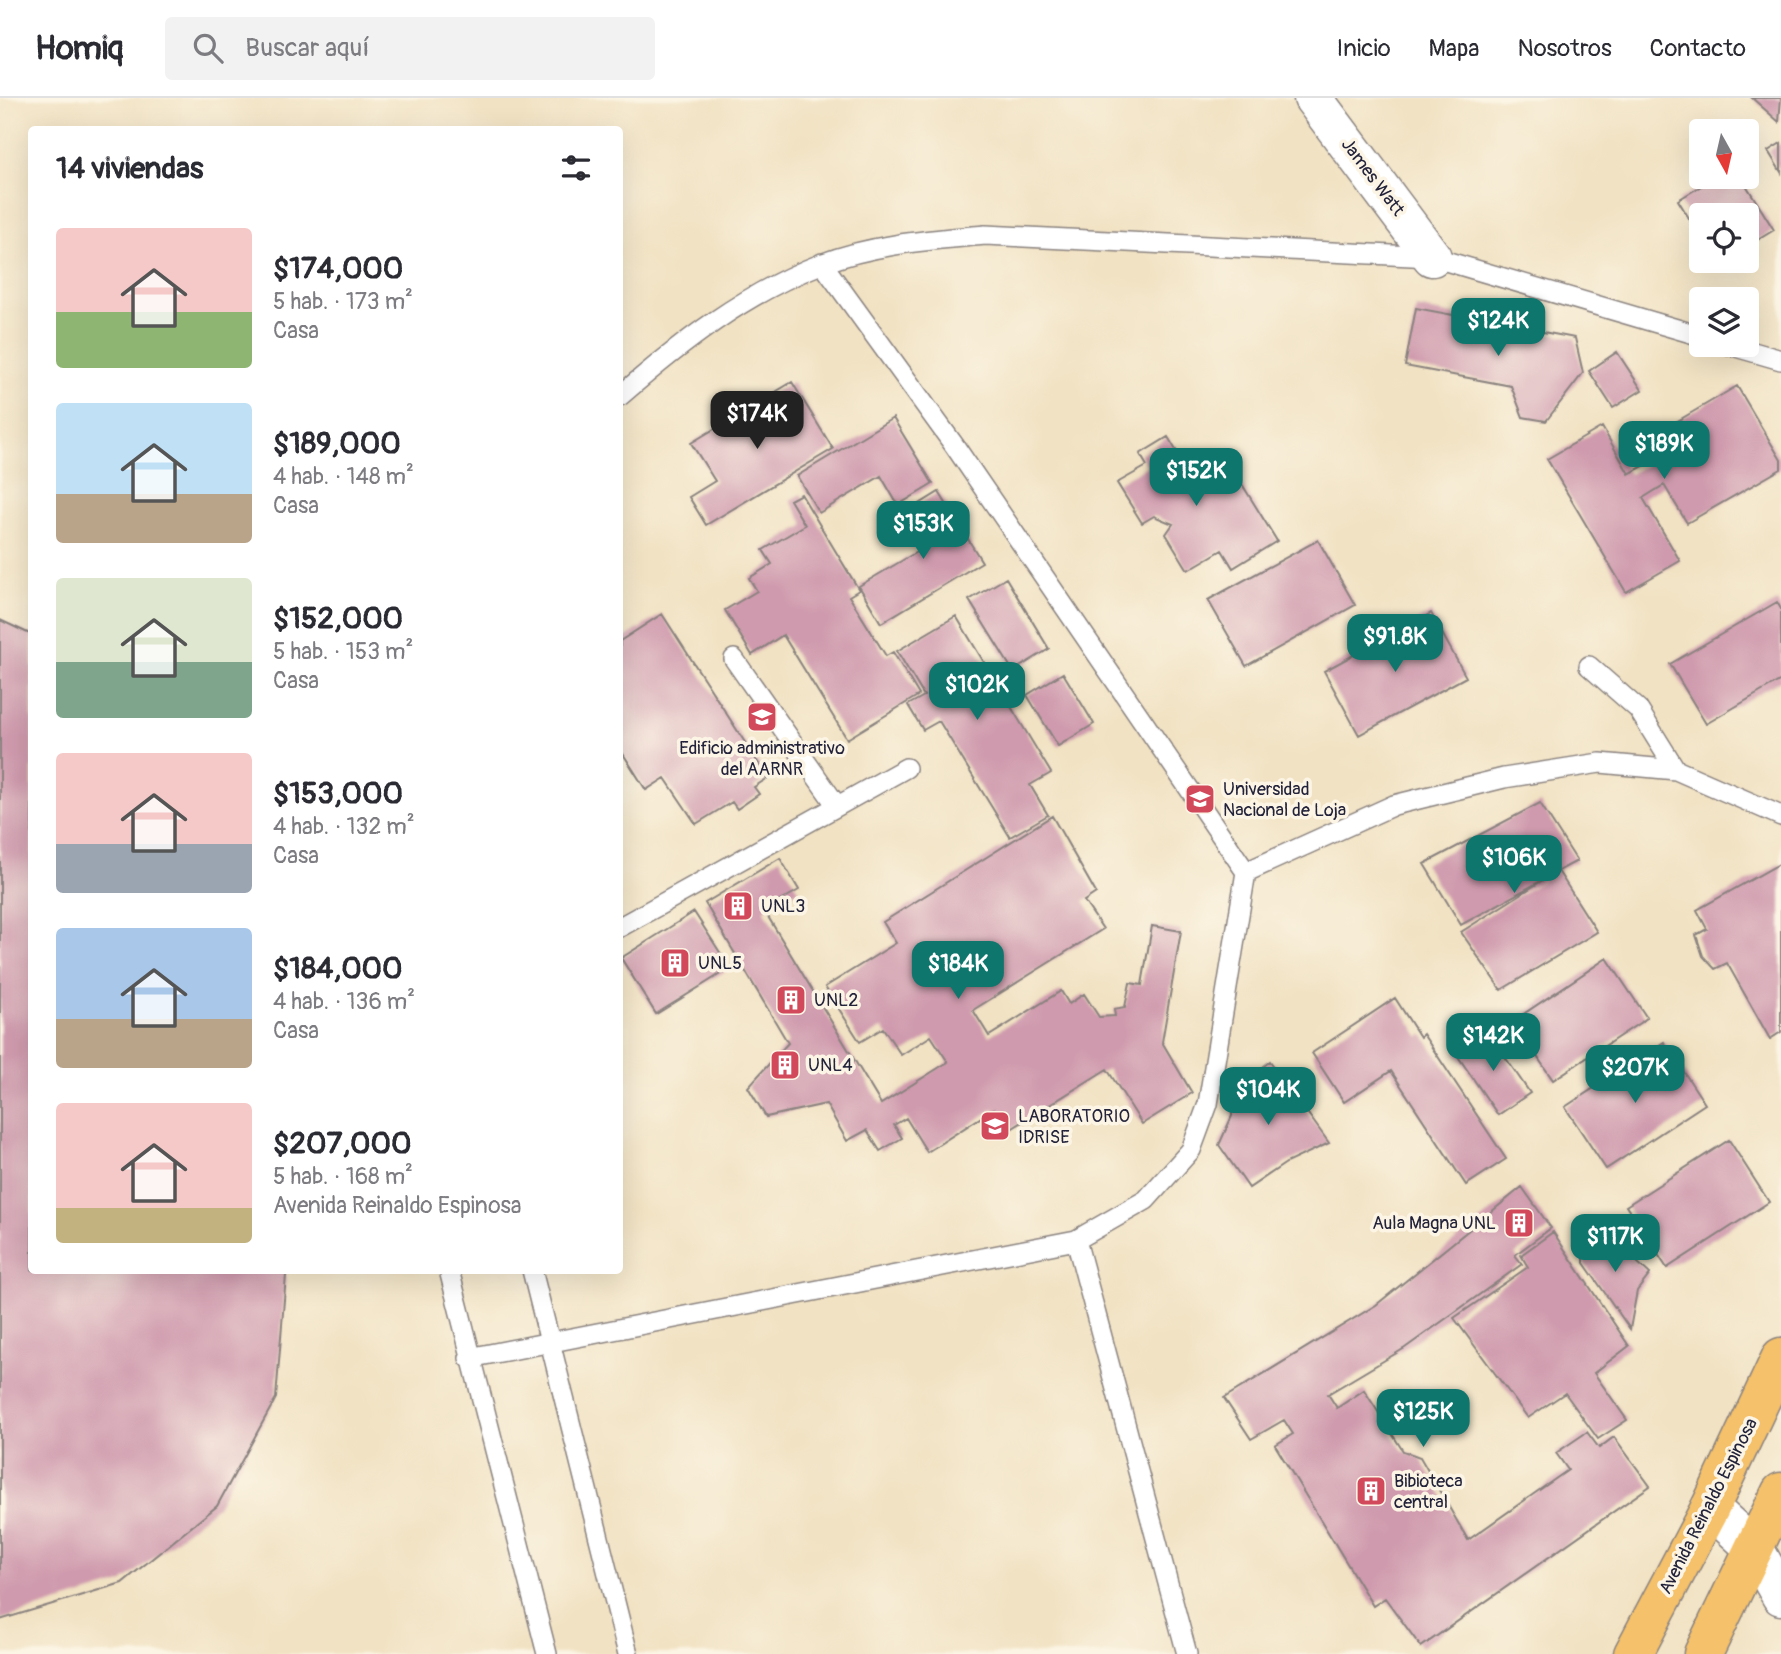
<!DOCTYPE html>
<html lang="es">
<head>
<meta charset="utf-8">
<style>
	:root { --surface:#fff; --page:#f2f2f3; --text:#2b2b33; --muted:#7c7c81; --line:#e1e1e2; --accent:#0f766e }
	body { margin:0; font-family:Pangolin,sans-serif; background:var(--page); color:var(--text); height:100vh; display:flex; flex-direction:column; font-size:26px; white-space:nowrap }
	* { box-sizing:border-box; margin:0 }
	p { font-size:23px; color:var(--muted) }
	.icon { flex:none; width:38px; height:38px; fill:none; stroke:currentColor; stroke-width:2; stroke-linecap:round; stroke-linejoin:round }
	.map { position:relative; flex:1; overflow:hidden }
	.sheet { position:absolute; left:28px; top:28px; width:595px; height:1148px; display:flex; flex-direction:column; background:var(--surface); border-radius:7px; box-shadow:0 7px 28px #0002 }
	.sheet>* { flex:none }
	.needle { width:46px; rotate:172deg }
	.tools { position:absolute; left:1689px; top:21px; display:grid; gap:14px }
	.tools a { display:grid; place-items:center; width:70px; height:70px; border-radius:7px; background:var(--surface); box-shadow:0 7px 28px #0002; font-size:35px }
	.price { position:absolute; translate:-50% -60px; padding:0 16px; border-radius:14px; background:var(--accent); color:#fff; font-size:23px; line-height:46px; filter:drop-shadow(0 2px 4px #0008) }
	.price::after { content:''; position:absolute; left:50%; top:42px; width:21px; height:16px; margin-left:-10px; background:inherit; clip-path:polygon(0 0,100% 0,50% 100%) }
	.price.active { background:#222; color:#fff }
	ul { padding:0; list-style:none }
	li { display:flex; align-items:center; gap:21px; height:175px; padding:0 28px }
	li span { display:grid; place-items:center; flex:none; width:196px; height:140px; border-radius:7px; color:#555 }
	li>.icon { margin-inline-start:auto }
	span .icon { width:84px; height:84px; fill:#fffc; stroke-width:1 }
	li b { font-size:30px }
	h2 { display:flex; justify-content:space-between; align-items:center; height:84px; padding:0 28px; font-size:30px }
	header { display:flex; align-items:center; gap:42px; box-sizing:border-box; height:98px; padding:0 35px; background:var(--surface); border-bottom:2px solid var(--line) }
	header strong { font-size:33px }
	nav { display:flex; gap:38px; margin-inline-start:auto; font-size:24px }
	.search { width:490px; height:63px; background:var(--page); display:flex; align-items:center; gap:18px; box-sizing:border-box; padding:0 24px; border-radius:7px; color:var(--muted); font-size:26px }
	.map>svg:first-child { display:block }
	.building { fill:#cf9aad }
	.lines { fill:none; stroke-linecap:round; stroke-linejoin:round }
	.lane-casing { stroke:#8a827f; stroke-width:22 }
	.street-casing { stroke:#8a827f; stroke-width:41 }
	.primary-casing { stroke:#8a827f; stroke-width:41 }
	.lane { stroke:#fff; stroke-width:19 }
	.street { stroke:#fff; stroke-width:38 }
	.primary { stroke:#f5c16b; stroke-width:38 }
	.labels { text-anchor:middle; stroke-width:7; stroke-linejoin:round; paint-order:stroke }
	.street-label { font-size:18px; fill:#22223b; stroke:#fcf5e5 }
	.poi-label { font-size:18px; fill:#22223b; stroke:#fcf5e5; text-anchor:start }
</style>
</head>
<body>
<header>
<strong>Homiq</strong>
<div class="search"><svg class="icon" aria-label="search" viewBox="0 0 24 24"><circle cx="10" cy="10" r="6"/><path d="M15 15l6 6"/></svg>Buscar aquí</div>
<nav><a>Inicio</a><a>Mapa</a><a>Nosotros</a><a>Contacto</a></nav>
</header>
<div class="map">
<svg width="1781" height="1556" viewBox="0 0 1781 1556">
	<rect width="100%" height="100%" fill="#fcf5e5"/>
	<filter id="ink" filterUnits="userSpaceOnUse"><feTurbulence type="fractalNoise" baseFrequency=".0143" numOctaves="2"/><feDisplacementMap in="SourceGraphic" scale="14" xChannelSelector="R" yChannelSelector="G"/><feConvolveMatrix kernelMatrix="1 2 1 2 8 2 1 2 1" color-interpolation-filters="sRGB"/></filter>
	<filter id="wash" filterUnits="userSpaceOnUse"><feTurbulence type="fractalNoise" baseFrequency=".00686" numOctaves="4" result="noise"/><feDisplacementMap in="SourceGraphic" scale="28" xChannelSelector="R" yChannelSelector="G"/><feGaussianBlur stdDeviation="1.57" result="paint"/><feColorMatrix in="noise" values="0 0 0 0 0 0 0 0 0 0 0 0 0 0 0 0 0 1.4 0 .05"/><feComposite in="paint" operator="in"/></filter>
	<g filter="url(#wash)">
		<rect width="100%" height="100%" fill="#f1e2c3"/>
		<g id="blocks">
			<path class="building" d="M 1752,0 L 1781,0 L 1779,24 Z
				M 1781,45 L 1781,74 L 1768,53 Z
				M 1716,79 L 1741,79 L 1774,132 L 1746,149 L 1746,117 L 1701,117 L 1701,140 L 1678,102 Z
				M 1416,210 L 1575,240 L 1583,275 L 1546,323 L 1523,319 L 1511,288 L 1405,268 Z
				M 1617,254 L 1642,292 L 1613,310 L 1589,273 Z
				M 792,284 L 833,351 L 706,427 L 689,399 L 715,383 L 691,345 Z
				M 1737,288 L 1781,362 L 1781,371 L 1687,425 L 1664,387 L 1643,400 L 1680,463 L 1626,494 L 1547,361 L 1602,329 L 1629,376 L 1651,364 L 1640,345 Z
				M 893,320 L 933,386 L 898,407 L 881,378 L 819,415 L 797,378 Z
				M 1168,339 L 1180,359 L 1203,364 L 1214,382 L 1232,388 L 1240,383 L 1277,443 L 1233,470 L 1222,452 L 1188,472 L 1166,436 L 1173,426 L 1154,418 L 1142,425 L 1117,385 L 1147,368 L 1140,356 Z
				M 939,394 L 982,464 L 881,525 L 859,488 L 925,449 L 905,415 Z
				M 801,396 L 859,492 L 849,498 L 886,558 L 893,554 L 919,597 L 847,641 L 783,537 L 752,557 L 725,512 L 757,493 L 749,480 L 772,466 L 763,452 L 805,427 L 790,402 Z
				M 1318,442 L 1355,507 L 1246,568 L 1208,502 Z
				M 1006,480 L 1049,551 L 1013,573 L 969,502 Z
				M 1777,504 L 1781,511 L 1781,582 L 1706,626 L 1670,566 Z
				M 1431,515 L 1466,579 L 1359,637 L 1324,573 Z
				M 662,516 L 768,680 L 754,689 L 759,696 L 737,711 L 732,704 L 696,726 L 665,680 L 646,692 L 620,651 L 620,543 Z
				M 956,518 L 1051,675 L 1030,687 L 1048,717 L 1010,739 L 939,623 L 923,632 L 908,607 L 924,598 L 897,553 Z
				M 0,522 L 32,537 L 32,1172 L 285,1172 L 286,1177 L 276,1300 L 217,1408 L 122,1485 L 0,1522 Z
				M 1063,575 L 1094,626 L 1058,648 L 1027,597 Z
				M 1540,705 L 1577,763 L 1558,773 L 1597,834 L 1501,892 L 1461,834 L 1548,779 L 1461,827 L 1424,766 Z
				M 1052,718 L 1096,795 L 1084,803 L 1103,831 L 973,912 L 989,938 L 1061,893 L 1069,906 L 1084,896 L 1099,919 L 1115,918 L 1114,911 L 1125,909 L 1130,885 L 1142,887 L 1152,828 L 1181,833 L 1162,944 L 1192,995 L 1142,1026 L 1107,971 L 1008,1033 L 994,1011 L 927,1054 L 906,1020 L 894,1027 L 902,1040 L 880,1053 L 867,1032 L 847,1043 L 826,1006 L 766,1019 L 748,989 L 788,945 L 705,805 L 780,760 L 799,792 L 764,812 L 881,1006 L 948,964 L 931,938 L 901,957 L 883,930 L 860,944 L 825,889 L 896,845 L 883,824 Z
				M 1781,765 L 1781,934 L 1770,941 L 1727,865 L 1715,871 L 1703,858 L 1696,837 L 1707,831 L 1697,812 Z
				M 694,814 L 730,870 L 656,916 L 621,860 Z
				M 1607,860 L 1647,920 L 1553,982 L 1513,923 Z
				M 1395,900 L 1420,939 L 1423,936 L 1506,1061 L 1466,1087 L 1391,973 L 1344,1004 L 1312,955 Z
				M 1487,933 L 1530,995 L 1498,1017 L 1455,954 Z
				M 1664,944 L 1705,1006 L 1606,1071 L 1565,1009 Z
				M 1270,963 L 1329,1045 L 1286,1065 L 1249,1090 L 1219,1047 L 1232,1018 L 1233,995 Z
				M 1729,1042 L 1769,1104 L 1667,1170 L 1626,1108 Z
				M 1522,1089 L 1551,1130 L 1515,1157 L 1522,1166 L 1405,1250 L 1328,1296 L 1337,1310 L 1364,1292 L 1403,1353 L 1420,1359 L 1468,1442 L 1568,1372 L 1556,1355 L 1587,1334 L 1599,1350 L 1614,1339 L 1650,1388 L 1421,1549 L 1385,1500 L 1373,1508 L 1275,1347 L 1293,1336 L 1284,1322 L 1251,1341 L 1224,1300 L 1376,1207 Z
				M 1553,1134 L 1629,1248 L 1594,1275 L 1627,1322 L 1598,1341 L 1565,1295 L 1528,1320 L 1454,1220 L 1528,1169 L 1521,1157 Z
				M 1584,1139 L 1612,1141 L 1650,1176 L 1637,1193 L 1630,1231 L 1584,1165 Z"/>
		</g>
	</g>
	<g filter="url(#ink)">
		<use href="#blocks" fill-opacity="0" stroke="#8a827f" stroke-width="2"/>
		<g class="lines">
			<g class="lane-casing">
				<path id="lane" d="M 1729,247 L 1781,262
					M 620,298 C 680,246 745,195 821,166 C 872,146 930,142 985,137 L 1432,159 L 1701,238
					M 734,561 L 837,708
					M 1589,568 L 1638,611 L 1676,672
					M 1246,774 L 1394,707 L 1504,680 L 1600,665 L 1676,672 L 1781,718
					M 620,829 L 906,670
					M 1076,1142 L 1187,1556
					M 449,1172 L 547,1556
					M 532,1172 L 628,1556
					M 469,1260 L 1076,1142 L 1146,1102 L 1191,1052 L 1208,1006 L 1246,774 L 954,347 L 822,165"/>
			</g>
			<g class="street-casing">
				<path id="street" d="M 1313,0 L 1432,159
					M 1710,1410 L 1754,1450 L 1781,1498"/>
			</g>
			<g class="primary-casing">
				<path id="primary" d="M 1633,1556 L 1710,1410 L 1781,1259
					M 1703,1556 L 1781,1394"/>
			</g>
			<use href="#lane" class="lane"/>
			<use href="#street" class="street"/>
			<use href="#primary" class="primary"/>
		</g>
	</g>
	<defs>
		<g id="school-square" transform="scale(1.575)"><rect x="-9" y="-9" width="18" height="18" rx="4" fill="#d1495b" stroke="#fcf5e5"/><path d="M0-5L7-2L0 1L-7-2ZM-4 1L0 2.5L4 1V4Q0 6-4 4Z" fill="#fff"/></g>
		<g id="university-square" transform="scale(1.575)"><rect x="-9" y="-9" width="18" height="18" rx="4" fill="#d1495b" stroke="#fcf5e5"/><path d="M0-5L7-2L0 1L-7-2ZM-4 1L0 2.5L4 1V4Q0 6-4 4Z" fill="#fff"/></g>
		<g id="building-square" transform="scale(1.575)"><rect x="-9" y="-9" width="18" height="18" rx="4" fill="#d1495b" stroke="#fcf5e5"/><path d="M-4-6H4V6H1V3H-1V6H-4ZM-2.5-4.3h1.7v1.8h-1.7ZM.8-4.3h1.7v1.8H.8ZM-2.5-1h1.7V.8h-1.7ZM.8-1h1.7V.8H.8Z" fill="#fff"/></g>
	</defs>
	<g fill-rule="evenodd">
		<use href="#school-square" x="762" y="619"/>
		<use href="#university-square" x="1200" y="701"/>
		<use href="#building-square" x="738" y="808"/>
		<use href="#building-square" x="675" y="865"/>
		<use href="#building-square" x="791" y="902"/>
		<use href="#building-square" x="785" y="967"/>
		<use href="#university-square" x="995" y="1028"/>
		<use href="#building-square" x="1519" y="1125"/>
		<use href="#building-square" x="1371" y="1393"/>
	</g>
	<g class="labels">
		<g class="street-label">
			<text transform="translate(1373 79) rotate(53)" y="6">James Watt</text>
			<text transform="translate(1708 1408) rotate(-63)" y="6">Avenida Reinaldo Espinosa</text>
		</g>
		<g class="poi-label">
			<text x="762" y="656" text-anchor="middle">Edificio administrativo<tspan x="762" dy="21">del AARNR</tspan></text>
			<text x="1223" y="697">Universidad<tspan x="1223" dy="21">Nacional de Loja</tspan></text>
			<text x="761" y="814">UNL3</text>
			<text x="698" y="871">UNL5</text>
			<text x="814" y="908">UNL2</text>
			<text x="808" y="973">UNL4</text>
			<text x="1018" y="1024">LABORATORIO<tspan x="1018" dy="21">IDRISE</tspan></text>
			<text x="1496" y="1131" text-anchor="end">Aula Magna UNL</text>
			<text x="1394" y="1389">Bibioteca<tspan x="1394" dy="21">central</tspan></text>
		</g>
	</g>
</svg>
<div class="tools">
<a><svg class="needle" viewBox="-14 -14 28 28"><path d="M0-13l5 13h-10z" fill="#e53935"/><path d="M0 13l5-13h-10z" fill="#7c7c81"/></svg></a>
<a><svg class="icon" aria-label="locate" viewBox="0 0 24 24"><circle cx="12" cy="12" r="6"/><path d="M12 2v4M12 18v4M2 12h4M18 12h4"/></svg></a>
<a><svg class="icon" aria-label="layers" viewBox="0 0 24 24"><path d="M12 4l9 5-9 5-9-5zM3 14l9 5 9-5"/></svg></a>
</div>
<b class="price" style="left:1498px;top:260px">$124K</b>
<b class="price active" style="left:757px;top:353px">$174K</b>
<b class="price" style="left:1664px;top:383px">$189K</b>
<b class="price" style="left:1196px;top:410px">$152K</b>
<b class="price" style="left:923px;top:463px">$153K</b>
<b class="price" style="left:1395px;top:576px">$91.8K</b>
<b class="price" style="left:977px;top:624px">$102K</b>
<b class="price" style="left:1514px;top:797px">$106K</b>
<b class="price" style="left:958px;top:903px">$184K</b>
<b class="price" style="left:1493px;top:975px">$142K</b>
<b class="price" style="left:1635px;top:1007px">$207K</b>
<b class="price" style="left:1268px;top:1029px">$104K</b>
<b class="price" style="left:1615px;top:1176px">$117K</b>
<b class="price" style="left:1423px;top:1351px">$125K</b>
<section class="sheet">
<h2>14 viviendas<svg class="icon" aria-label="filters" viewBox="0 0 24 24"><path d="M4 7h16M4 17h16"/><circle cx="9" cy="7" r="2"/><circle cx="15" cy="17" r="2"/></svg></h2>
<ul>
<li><span style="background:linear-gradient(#f6c9c9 60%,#8fb573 0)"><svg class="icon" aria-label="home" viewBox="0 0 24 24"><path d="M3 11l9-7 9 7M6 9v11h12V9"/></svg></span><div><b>$174,000</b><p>5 hab. · 173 m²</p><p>Casa</p></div></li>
<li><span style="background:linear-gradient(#bfe0f5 65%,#b9a48a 0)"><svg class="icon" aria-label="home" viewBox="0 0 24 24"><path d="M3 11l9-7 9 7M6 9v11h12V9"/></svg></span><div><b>$189,000</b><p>4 hab. · 148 m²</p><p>Casa</p></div></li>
<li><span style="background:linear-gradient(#dfe7d0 60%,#7fa58c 0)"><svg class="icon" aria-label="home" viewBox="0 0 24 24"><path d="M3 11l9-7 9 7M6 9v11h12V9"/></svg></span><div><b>$152,000</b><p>5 hab. · 153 m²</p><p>Casa</p></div></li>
<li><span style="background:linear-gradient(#f6c9c9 65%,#9aa5b1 0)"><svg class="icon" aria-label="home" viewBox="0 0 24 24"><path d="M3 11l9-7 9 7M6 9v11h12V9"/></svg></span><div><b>$153,000</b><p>4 hab. · 132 m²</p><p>Casa</p></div></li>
<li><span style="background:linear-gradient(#a9c7e8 65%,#b9a48a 0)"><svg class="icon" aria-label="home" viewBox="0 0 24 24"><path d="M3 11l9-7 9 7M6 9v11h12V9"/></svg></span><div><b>$184,000</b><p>4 hab. · 136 m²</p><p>Casa</p></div></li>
<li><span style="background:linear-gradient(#f6c9c9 75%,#c2b280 0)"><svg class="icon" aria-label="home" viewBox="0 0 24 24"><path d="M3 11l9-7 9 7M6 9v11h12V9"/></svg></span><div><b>$207,000</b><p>5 hab. · 168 m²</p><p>Avenida Reinaldo Espinosa</p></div></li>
</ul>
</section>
</div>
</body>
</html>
